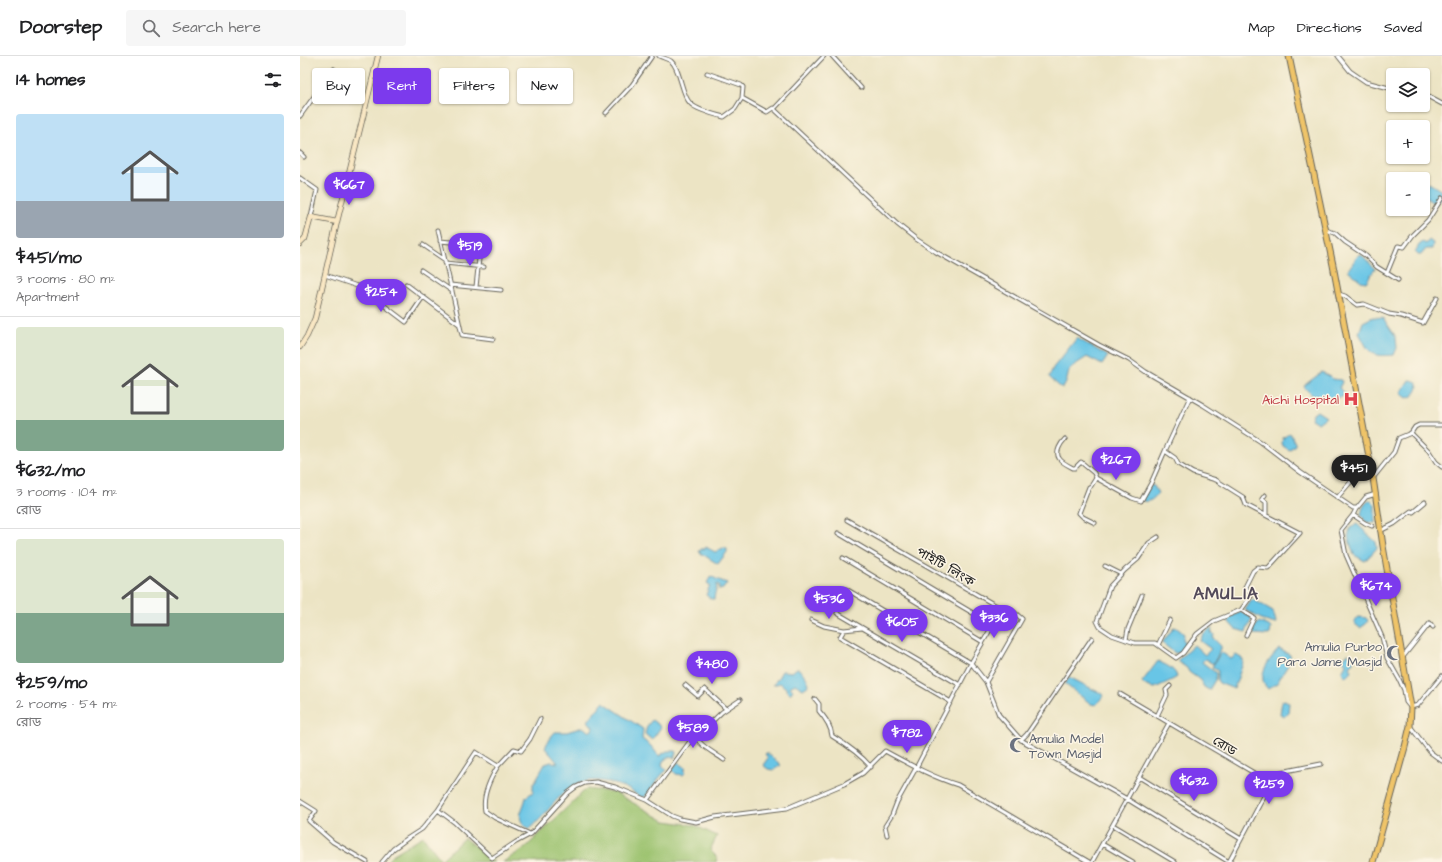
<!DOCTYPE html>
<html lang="en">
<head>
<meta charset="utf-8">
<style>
	:root { --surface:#fff; --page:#f6f6f6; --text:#202124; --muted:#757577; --line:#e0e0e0; --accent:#7c3aed }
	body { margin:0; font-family:"Architects Daughter","Noto Sans Bengali",sans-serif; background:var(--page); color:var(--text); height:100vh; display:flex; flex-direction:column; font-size:15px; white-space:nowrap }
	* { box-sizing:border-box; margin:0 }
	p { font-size:13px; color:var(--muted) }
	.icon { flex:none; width:22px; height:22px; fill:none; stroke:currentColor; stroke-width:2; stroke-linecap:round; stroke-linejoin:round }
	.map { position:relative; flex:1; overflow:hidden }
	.drawer { display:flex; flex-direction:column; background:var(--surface); width:300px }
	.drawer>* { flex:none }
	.hud { position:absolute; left:12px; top:12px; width:380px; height:36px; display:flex; gap:8px }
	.tools { position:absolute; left:1086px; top:12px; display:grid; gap:8px }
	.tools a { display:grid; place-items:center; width:44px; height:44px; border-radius:4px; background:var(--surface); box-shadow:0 1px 3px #0004; font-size:20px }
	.price { position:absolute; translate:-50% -34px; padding:0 9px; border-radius:14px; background:var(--accent); color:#fff; font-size:13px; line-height:26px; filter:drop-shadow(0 1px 2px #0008) }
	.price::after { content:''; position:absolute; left:50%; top:24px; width:12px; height:9px; margin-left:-6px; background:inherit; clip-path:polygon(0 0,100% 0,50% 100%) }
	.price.active { background:#222; color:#fff }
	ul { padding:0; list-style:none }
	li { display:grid; align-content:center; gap:8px; height:212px; padding:0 16px }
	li+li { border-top:1px solid var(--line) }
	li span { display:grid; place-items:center; height:124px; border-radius:4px; color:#555 }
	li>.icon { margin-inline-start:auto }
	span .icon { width:72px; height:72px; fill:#fffc; stroke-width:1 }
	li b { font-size:17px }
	h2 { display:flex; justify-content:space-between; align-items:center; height:48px; padding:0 16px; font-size:17px }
	.pill { padding:0 14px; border-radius:4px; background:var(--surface); box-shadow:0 1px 3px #0004; font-size:14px; line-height:36px }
	.pill.active { background:var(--accent); color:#fff }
	header { display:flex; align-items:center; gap:24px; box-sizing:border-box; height:56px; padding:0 20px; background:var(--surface); border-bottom:1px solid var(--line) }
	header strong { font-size:19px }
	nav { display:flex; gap:22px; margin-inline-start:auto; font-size:14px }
	.search { width:280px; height:36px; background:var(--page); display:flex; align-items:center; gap:10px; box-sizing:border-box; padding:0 14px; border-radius:4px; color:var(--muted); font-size:15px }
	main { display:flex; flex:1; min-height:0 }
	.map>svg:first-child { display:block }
	.green { fill:#9bc26e; stroke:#5c6f45 }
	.water { fill:#67c5e6; stroke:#427081 }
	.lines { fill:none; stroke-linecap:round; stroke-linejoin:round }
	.street-casing { stroke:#656257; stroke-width:5 }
	.secondary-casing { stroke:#656257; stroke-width:6 }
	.primary-casing { stroke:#656257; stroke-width:7 }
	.street { stroke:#fff; stroke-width:3 }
	.secondary { stroke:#f9e7c3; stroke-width:4.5 }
	.primary { stroke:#efc469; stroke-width:5 }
	.labels { text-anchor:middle; stroke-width:3; stroke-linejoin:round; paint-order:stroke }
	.health-label { font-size:13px; fill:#be3a42; stroke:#fcf5e5; text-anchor:end }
	.street-label { font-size:13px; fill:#1c1c1c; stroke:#fcf5e5 }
	.worship-label { font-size:13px; fill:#5b616d; stroke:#fcf5e5; text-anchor:end }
	.district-label { font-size:17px; font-weight:bold; letter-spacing:1px; fill:#534a5a; stroke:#fcf5e5 }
</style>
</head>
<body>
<header>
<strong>Doorstep</strong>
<div class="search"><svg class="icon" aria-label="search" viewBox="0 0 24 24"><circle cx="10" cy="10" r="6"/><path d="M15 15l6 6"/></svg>Search here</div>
<nav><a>Map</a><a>Directions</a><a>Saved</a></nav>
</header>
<main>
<section class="drawer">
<h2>14 homes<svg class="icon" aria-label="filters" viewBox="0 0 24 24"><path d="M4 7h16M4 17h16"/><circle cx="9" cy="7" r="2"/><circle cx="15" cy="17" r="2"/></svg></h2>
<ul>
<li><span style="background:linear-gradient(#bfe0f5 70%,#9aa5b1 0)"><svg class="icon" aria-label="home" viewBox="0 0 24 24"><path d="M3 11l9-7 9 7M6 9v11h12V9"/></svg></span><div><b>$451/mo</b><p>3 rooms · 80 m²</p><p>Apartment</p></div></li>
<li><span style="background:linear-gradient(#dfe7d0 75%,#7fa58c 0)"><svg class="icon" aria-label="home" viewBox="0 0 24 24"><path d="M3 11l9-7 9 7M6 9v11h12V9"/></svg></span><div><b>$632/mo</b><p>3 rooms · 104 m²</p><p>রোড</p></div></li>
<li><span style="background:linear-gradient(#dfe7d0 60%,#7fa58c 0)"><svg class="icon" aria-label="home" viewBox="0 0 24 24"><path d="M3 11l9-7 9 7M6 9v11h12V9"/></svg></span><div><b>$259/mo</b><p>2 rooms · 54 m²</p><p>রোড</p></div></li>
</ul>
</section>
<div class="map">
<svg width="1142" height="806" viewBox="0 0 1142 806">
	<rect width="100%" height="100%" fill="#fcf5e5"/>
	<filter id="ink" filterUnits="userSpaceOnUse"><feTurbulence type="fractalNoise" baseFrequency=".025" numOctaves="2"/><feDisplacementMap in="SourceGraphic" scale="8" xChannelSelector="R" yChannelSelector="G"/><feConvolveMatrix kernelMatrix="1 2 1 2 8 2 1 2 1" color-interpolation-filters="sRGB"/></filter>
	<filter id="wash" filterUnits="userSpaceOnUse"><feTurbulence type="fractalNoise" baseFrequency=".012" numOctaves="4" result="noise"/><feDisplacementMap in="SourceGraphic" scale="16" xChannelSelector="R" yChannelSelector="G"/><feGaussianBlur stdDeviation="0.9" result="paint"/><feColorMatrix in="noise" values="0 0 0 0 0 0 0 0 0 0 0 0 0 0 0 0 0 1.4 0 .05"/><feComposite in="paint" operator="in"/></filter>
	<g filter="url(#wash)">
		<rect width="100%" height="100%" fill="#ece4c4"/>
		<path class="green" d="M 286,733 L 314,736 L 365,765 L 394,769 L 417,780 L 410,794 L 417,801 L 416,806 L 203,806 L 225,792 Z
			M 123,780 L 141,804 L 164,782 L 194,806 L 87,806 L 92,799 Z"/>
		<path class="water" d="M 1129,127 L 1142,135 L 1142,140 L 1135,148 L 1123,140 L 1123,135 Z
			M 1129,184 L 1133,187 L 1132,193 L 1126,193 L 1121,199 L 1118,199 L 1115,196 L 1119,189 L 1123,186 L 1126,188 Z
			M 1059,198 L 1063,200 L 1075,213 L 1066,226 L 1061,225 L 1048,214 Z
			M 1073,261 L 1083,262 L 1096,281 L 1097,292 L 1094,299 C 1069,301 1070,297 1059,277 L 1063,266 Z
			M 777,282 L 808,300 L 802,309 L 787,301 C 784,303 771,311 770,313 C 767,319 768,325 763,332 L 759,330 L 749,321 L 753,312 Z
			M 1022,316 L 1033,323 L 1041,324 L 1042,326 L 1039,332 L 1045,337 L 1044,340 C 1037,343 1031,341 1025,344 L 1017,339 L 1016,341 C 1011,339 1008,335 1004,331 L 1006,328 Z
			M 1109,324 C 1115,324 1117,326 1118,331 C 1117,336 1113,341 1107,342 L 1102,338 L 1102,335 Z
			M 1017,355 L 1026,361 L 1018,367 L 1011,363 L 1013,358 Z
			M 990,377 L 995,387 L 995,389 L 989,394 L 983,390 L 982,387 L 983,382 Z
			M 851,429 L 854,430 L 858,437 C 854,442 850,447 843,445 L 842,442 Z
			M 1071,444 L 1075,448 L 1075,467 L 1066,466 L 1061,459 C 1062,453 1064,446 1071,444 Z
			M 1057,468 L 1076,486 L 1077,492 L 1065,505 L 1054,499 L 1048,481 L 1050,472 Z
			M 406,491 L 415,496 L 423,492 L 427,493 L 427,496 L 418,508 L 399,496 L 401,493 L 404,493 Z
			M 411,520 L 416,523 L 427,527 L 423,533 L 419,534 L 419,529 L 417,528 C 417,534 414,538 414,543 L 411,543 L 406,539 L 410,529 L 407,527 Z
			M 954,544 L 973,555 L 976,566 L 975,568 L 965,565 L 945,554 L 951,545 Z
			M 941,556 L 952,562 L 946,576 L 935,573 L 928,565 L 932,560 Z
			M 1059,561 L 1066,562 L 1068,564 L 1066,568 L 1060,572 L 1054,567 L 1054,565 Z
			M 959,566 L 969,570 L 971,572 L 970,578 L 968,579 L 953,578 L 954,572 Z
			M 874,571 L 877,572 L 884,578 L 883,583 C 887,589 885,591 880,597 L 875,597 L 862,587 Z
			M 911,572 L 912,573 L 911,577 L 912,576 L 914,579 L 913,582 L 921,590 L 921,593 L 913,608 L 905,603 L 902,606 L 916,617 L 915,624 L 909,634 L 904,631 L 900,624 L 889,616 L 887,612 L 877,605 L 894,589 L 905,599 L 911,593 L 900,585 L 903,578 Z
			M 979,593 L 990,599 L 991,604 L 977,627 L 968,633 C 955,620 969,604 979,593 Z
			M 921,596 L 931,603 L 936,599 L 943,603 L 943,607 L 934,633 L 919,627 L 917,624 L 918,615 L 912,611 Z
			M 1047,598 L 1053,599 L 1055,602 L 1050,611 L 1052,615 L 1047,620 L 1045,620 L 1042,616 L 1046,608 L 1043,604 Z
			M 858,605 C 865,609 875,612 877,621 C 873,624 861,629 855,632 C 850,631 846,631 842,626 Z
			M 497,612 C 502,615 509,624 509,629 L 503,633 L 495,628 L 490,631 L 493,634 L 490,638 L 486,632 L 480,627 L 473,629 L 478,622 L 482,615 L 492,616 Z
			M 769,621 L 804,639 L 796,649 L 791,648 L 765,628 Z
			M 985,644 L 989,647 L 988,658 L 984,660 L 980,658 L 982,645 Z
			M 303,646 L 343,673 L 342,683 L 351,690 L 359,700 L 367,695 L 376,695 L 377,697 L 374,702 L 369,701 L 363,705 L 362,709 L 367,714 C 358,721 353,732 345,741 L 339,741 C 331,733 322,730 311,727 C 268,715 257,749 230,773 C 213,763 223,756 226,741 L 233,736 L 233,729 L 245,708 L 251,706 L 258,707 L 245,692 L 249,683 L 255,676 L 267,676 L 283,671 L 289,676 L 292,674 L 293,671 L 288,665 Z
			M 352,664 L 361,671 L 352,684 L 345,678 L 347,670 Z
			M 466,697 L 467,697 L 481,709 L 473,714 L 468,713 L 463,709 L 468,702 L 465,698 Z
			M 378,706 L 386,712 L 384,714 L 386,716 L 383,719 L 376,718 L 372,714 L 376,708 Z"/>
	</g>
	<g filter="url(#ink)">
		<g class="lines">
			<g class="street-casing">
				<path id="street" d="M 359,0 C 363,2 368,3 371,5 C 381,14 381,38 390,47 C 395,53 416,59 424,61 L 435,53 L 442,42
					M 532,0 L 561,32
					M 1038,0 L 1050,15 L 1066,26 L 1093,33
					M 407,17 L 441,29 L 443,31 L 442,42 L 467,56 L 473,52 L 597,168 L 616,183 L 636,196 L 799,289 L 829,304 L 846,316 L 903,349 L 961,386 L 1000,416 L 1053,452 L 1057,452 L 1066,441 L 1076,438
					M 1123,40 L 1129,41 L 1142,48
					M 474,53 L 524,0
					M 306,57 L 332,29 L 352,0
					M 0,60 L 34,13
					M 0,97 L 4,101
					M 0,122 L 17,134 L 11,161
					M 138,174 L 162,279 L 193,283
					M 1026,174 L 1035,177 L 1045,186 L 1066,200 L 1077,211 L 1098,224
					M 140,185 L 172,188
					M 123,189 L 145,204
					M 145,207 L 184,211
					M 121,214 L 152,235
					M 1087,217 L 1098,190 L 1104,191 L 1113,179 L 1128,164 L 1142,142
					M 25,219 L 60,231 L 106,266 L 123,241
					M 106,228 L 159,268
					M 150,229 L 201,234
					M 176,231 L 180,193
					M 1039,238 L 1045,240 L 1057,249 L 1064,248 L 1089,258 L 1101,260 L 1123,267 L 1137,242
					M 1111,377 L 1115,371 L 1119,369 L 1142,369
					M 765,383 C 761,387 755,396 759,402 C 761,406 769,410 773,412 L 775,412 L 781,406 L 794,417 L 796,422 L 832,442 L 841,445 L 851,427 L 865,395
					M 1073,422 L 1094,396 L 1099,382 L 1111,377 L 1129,395 L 1136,406 L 1142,411
					M 965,439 L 962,443 L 966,446 L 966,459
					M 1037,442 L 1060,415
					M 1056,453 L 1053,459 L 1041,474 L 1046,499 L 1082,581 L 1087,602 L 1099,623 L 1104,634 L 1106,646 L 1110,651
					M 1053,459 L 1065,467 L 1072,470
					M 547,464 L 702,553 L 671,607 L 616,712 L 597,746 L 592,759 L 585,770 L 587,779
					M 795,467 L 783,461 L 779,457 L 789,431 L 791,430 L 796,422
					M 1080,475 L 1094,468 L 1111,455 L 1113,456 L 1125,446
					M 538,477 L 693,569
					M 858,481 L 849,487 L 838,503 L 825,514 L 810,530 L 797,565 L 800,571 L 812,579 L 835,587 L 855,587 L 876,602 L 883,597 L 897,578 L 914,565 L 941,554 L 952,539 L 945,531 L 953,515 L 958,511 L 968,512 L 1000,477 L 946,449 L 943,441 L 916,424 L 893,417 L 878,408 L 875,402 L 865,395 L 890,341
					M 543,502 L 683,586
					M 805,510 L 821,518
					M 546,533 L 671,607 L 686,626
					M 702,553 L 714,556 L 722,563 L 686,626 L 699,659 L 721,684 L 827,743 L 929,806
					M 941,554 L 954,562 L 946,579
					M 537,557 L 660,629
					M 511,564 L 524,570 L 544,574
					M 562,572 L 544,574 L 540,581 L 651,646
					M 826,584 L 828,573 L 842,539
					M 858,589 L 870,564
					M 1103,601 L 1130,567 L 1133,571
					M 385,629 L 398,640 L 405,633 L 406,634 L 426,653
					M 820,638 L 971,727
					M 515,643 L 519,648 L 519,655 C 526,663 531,670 532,680 C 547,689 560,698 571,711
					M 1111,651 L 1118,649 L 1142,620
					M 857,660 L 867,639 L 866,634 L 870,630
					M 240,663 L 230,683 L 221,695 L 214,693 L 198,710 L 176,696 L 138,754 L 154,766 L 192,802 L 216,786 L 231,778 L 268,737 L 276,731 L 285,727 L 296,726 L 315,731 L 347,744 L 372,760 L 380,763 L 396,766 L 415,761 L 487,752 L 544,728 L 563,717 L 585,695 C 609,708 632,721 658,729 L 789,806
					M 1110,670 L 1130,696 L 1142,705
					M 396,681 C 401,691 415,697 424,704
					M 721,684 L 727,678 L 792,582
					M 198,710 C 190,723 182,740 185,755 L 195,762 L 230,778
					M 839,721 L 941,783
					M 347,744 L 391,684 L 396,681 L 422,656 L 440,644
					M 0,745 L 16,755 L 9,765 L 33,786 L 67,806
					M 813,769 L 875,806
					M 802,788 L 833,806
					M 82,806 L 93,793 L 108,782 L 122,773 L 138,754
					M 792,806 L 869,667
					M 929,806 L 971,727 L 981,716 L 1021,708"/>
			</g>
			<g class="secondary-casing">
				<path id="secondary" d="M 0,188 L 5,183 L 11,161 L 37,166
					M 0,291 L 7,280 L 15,262 L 37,166 L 78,0"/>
			</g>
			<g class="primary-casing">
				<path id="primary" d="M 989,0 L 1033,209 L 1073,422 L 1083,490 L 1111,651 L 1110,670 L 1105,691 L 1073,806"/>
			</g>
			<use href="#street" class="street"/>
			<use href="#secondary" class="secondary"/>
			<use href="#primary" class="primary"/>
		</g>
	</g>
	<defs>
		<g id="hospital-bare" transform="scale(1.2)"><path d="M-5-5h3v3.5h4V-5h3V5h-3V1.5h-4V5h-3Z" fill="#e0444e" stroke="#fcf5e5" stroke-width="2.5" paint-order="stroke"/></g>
		<g id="mosque-bare" transform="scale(1.2)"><path d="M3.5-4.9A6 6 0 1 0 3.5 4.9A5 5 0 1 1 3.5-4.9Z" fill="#6b7280" stroke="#fcf5e5" stroke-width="2.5" paint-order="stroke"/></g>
	</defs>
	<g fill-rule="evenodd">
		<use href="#hospital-bare" x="1051" y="343"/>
		<use href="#mosque-bare" x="1094" y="597"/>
		<use href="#mosque-bare" x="717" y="689"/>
	</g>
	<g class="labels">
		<g class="health-label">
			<text x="1039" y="348">Aichi Hospital</text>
		</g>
		<g class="street-label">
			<text transform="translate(646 510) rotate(30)" y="5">পাইটি লিংক</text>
			<text transform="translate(925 689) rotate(31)" y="5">রোড</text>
		</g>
		<g class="worship-label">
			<text x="1082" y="595">Amulia Purbo<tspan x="1082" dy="15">Para Jame Masjid</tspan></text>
			<text x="729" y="687" text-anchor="start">Amulia Model<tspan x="729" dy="15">Town Masjid</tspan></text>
		</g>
		<g class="district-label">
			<text x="926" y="543">AMULIA</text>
		</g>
	</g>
</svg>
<div class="tools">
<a><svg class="icon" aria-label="layers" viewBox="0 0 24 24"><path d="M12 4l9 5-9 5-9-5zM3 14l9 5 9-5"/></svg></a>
<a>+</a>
<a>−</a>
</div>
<b class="price" style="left:49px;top:150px">$667</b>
<b class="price" style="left:170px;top:211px">$519</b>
<b class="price" style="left:81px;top:257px">$254</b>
<b class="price" style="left:816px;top:425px">$267</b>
<b class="price active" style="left:1054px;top:433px">$451</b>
<b class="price" style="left:1076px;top:551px">$674</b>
<b class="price" style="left:529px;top:564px">$536</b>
<b class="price" style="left:694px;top:583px">$336</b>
<b class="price" style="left:602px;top:587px">$605</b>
<b class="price" style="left:412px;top:629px">$480</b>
<b class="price" style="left:393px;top:693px">$589</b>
<b class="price" style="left:607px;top:698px">$782</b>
<b class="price" style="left:894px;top:746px">$632</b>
<b class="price" style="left:969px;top:749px">$259</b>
<div class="hud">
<a class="pill">Buy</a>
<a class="pill active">Rent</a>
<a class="pill">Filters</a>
<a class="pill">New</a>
</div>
</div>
</main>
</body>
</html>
